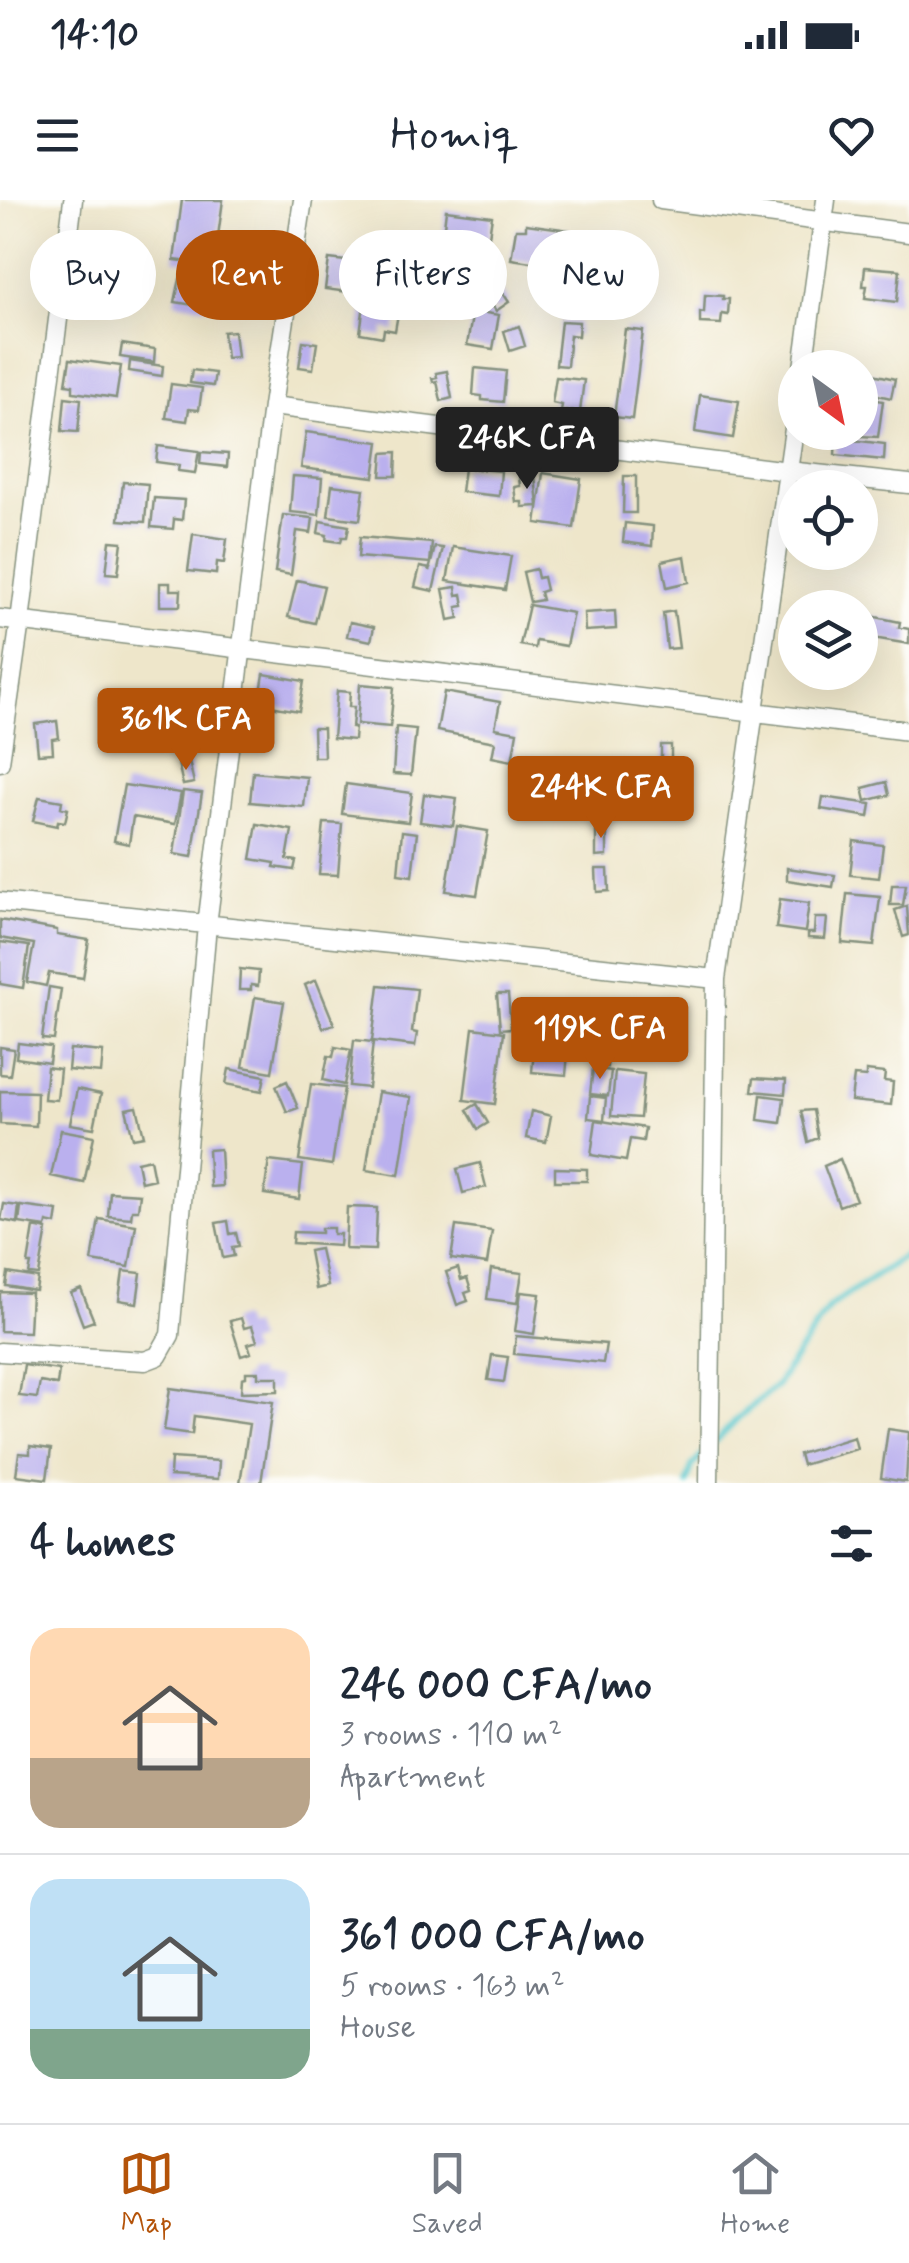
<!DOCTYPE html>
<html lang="en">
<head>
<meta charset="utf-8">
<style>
	:root { --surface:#fff; --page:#f6f6f7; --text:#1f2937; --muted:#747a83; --line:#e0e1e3; --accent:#b45309 }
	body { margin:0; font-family:Mynerve,sans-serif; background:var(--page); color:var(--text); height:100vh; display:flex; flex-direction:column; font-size:38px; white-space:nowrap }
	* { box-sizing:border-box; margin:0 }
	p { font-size:32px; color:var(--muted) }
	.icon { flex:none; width:55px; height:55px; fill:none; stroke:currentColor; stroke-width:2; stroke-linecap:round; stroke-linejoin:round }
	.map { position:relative; height:1283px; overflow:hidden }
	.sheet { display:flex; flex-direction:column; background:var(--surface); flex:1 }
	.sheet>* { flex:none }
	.guide { position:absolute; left:30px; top:30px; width:850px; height:90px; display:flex; gap:20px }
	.needle { width:65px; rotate:147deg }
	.tools { position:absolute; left:778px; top:150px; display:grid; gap:20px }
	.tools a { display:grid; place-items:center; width:100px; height:100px; border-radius:50%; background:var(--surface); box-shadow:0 10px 40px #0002; font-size:50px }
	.price { position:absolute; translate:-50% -85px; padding:0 22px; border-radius:10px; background:var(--accent); color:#fff; font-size:32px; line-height:65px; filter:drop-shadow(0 2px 5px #0008) }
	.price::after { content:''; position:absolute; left:50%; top:60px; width:30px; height:22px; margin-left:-15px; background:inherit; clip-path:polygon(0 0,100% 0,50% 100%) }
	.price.on { background:#222; color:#fff }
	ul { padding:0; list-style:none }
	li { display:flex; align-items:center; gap:30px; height:250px; padding:0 30px }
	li+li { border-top:2px solid var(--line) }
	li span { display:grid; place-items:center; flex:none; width:280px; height:200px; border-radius:30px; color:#555 }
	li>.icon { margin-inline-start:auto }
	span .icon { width:120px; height:120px; fill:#fffc; stroke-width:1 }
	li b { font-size:42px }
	h2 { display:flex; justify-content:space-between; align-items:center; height:120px; padding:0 30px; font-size:42px }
	.chip { padding:0 35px; border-radius:45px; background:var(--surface); box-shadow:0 10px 40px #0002; font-size:35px; line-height:90px }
	.chip.on { background:var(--accent); color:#fff }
	.status { display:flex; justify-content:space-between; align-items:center; height:70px; padding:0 50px; background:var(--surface); direction:ltr }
	.status svg { height:28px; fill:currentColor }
	header { display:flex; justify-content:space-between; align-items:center; height:130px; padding:0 30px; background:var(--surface); font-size:45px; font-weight:600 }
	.tabs { display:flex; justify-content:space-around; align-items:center; height:140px; border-top:2px solid var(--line); background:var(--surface); font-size:28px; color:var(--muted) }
	.tabs a { display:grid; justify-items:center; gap:5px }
	.tabs .on { color:var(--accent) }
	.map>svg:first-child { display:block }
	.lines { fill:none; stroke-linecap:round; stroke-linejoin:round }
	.stream { stroke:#5cc9cf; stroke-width:6 }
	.building { fill:#bab0ee }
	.minor-casing { stroke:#86927f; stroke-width:21 }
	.minor { stroke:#fff; stroke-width:18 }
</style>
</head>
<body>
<div class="status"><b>14:10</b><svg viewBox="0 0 49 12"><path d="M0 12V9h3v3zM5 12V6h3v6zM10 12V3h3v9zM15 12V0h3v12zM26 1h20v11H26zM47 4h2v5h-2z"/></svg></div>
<header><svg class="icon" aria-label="menu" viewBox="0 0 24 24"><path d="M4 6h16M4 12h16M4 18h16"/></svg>Homiq<svg class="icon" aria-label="heart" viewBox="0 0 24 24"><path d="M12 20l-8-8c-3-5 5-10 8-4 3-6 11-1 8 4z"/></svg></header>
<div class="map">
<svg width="909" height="1283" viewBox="0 0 909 1283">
	<rect width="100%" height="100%" fill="#fdfcf7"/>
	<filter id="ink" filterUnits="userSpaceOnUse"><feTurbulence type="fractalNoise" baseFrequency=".01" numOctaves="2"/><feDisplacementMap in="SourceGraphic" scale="20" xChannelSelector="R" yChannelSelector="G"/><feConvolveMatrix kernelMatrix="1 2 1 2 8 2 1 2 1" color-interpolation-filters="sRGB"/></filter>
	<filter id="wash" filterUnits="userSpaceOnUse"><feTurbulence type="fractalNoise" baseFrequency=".0048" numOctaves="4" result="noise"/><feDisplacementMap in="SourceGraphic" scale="40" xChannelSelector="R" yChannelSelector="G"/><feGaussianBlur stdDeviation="2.25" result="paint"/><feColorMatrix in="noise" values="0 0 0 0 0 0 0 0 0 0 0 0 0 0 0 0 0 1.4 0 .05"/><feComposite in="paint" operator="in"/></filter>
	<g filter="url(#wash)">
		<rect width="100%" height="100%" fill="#eee6ca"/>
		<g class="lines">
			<path class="stream" d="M 716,1241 L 738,1218 L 776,1186 L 829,1107 L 909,1053
				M 687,1283 L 692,1266 L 704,1254"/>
		</g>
		<g id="blocks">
			<path class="building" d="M 182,0 L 223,0 L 214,65 L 174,60 Z
				M 446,10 L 492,16 L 487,50 L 442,43 Z
				M 526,24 L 570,30 L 564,67 L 511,59 L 516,29 L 526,29 Z
				M 391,41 L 407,43 L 403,66 L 387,64 Z
				M 241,47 L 276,50 L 272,80 L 237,77 Z
				M 329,59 L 405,68 L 401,99 L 325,89 Z
				M 412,62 L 434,67 L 429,91 L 423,90 L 421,101 L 405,97 Z
				M 865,67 L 900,70 L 897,102 L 865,98 L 867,86 L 863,86 Z
				M 181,74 L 204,79 L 202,88 L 209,89 L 206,107 L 175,102 Z
				M 496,83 L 509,102 L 496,111 L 483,91 Z
				M 705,95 L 723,96 L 723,99 L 729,99 L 728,115 L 722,114 L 721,124 L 700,123 L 700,112 L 704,113 Z
				M 365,97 L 400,102 L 395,131 L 384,129 L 383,137 L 360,133 Z
				M 473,111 L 499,115 L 493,149 L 467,145 Z
				M 561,121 L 579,122 L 578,136 L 570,135 L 567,166 L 556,165 Z
				M 519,126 L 525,146 L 510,151 L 504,131 Z
				M 625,129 L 643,131 L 632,219 L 614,217 Z
				M 234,131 L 237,157 L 226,158 L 223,132 Z
				M 303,141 L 317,143 L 313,169 L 299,167 Z
				M 122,144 L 155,149 L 154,162 L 120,157 Z
				M 70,159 L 121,166 L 116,198 L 73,192 L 73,185 L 66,184 Z
				M 130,161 L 163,166 L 162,176 L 129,171 Z
				M 475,168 L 506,171 L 503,202 L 482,200 L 482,196 L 473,195 Z
				M 192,170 L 215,173 L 213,186 L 190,183 Z
				M 447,171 L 452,198 L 441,201 L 437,181 L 433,182 L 432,178 L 437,177 L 436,173 Z
				M 860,171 L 895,179 L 891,198 L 860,191 Z
				M 556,177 L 584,180 L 580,212 L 561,211 L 562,205 L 552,203 Z
				M 171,184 L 202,188 L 199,210 L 189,209 L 187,221 L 166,218 Z
				M 700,195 L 739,201 L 733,238 L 695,232 Z
				M 65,197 L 81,199 L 78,232 L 62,231 Z
				M 860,197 L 883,201 L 878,237 L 860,236 Z
				M 306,232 L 379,242 L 374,277 L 301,268 Z
				M 836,238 L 885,244 L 884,260 L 835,255 Z
				M 158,246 L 199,251 L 195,273 L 178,271 L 179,265 L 156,262 Z
				M 201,252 L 228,254 L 227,267 L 200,264 Z
				M 397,252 L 396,276 L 381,276 L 383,253 Z
				M 464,268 L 501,271 L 499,296 L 461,292 Z
				M 543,273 L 581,279 L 574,328 L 536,323 Z
				M 535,275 L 538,306 L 522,307 L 522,302 L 516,302 L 514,287 L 520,286 L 519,277 Z
				M 293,276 L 322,278 L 319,315 L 290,312 Z
				M 624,276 L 636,276 L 636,313 L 623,313 Z
				M 123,282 L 148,284 L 145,322 L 119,320 Z
				M 332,285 L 364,289 L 360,320 L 328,316 Z
				M 154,298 L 184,300 L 182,320 L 174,319 L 173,329 L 151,327 Z
				M 283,315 L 313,318 L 311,333 L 297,331 L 291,375 L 275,372 Z
				M 320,321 L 349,326 L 347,337 L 342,337 L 341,342 L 326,340 L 327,335 L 318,333 Z
				M 625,323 L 653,326 L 652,346 L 623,342 Z
				M 193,334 L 227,339 L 224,363 L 217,362 L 216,374 L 188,371 Z
				M 360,337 L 432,343 L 430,363 L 358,357 Z
				M 110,341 L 122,342 L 118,374 L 106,373 Z
				M 435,347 L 443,348 L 433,391 L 415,387 L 420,367 L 430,369 L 429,371 Z
				M 453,347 L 511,356 L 505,390 L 447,381 Z
				M 685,356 L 689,382 L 667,387 L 662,361 Z
				M 536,369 L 538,378 L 543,377 L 546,390 L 540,392 L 542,400 L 530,402 L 523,372 Z
				M 297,380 L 324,386 L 315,423 L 288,417 Z
				M 160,383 L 170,383 L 170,390 L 181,390 L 180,406 L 160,406 Z
				M 456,387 L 457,395 L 462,394 L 464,406 L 457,407 L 459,418 L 449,420 L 443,389 Z
				M 529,405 L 573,413 L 566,446 L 536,441 L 535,448 L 520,445 Z
				M 615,411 L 616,429 L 585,431 L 584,413 Z
				M 674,411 L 679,448 L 667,449 L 663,413 Z
				M 871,416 L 900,422 L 899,427 L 909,429 L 909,444 L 867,437 Z
				M 350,422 L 374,427 L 371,441 L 347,436 Z
				M 264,474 L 304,481 L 299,511 L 259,504 Z
				M 360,484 L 394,487 L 390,527 L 357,524 Z
				M 337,491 L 350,492 L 349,507 L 354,507 L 352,527 L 355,527 L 354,540 L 333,538 Z
				M 444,492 L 500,502 L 495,528 L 517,532 L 512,561 L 492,557 L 495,542 L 437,531 Z
				M 131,497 L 167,503 L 163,525 L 127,519 Z
				M 57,521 L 59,538 L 52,539 L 53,553 L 38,554 L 35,524 Z
				M 396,527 L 416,529 L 411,575 L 393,574 Z
				M 313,528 L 323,528 L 324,557 L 314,557 Z
				M 661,545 L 671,545 L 671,577 L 661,577 Z
				M 189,561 L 194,583 L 183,585 L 178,563 Z
				M 253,572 L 307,577 L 304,607 L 250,602 Z
				M 671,582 L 676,613 L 663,614 L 659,584 Z
				M 886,582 L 889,595 L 866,601 L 863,588 Z
				M 346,584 L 412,593 L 408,622 L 342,614 Z
				M 124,585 L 181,593 L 175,624 L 133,617 L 129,644 L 114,641 Z
				M 183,591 L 202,593 L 192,657 L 174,654 Z
				M 424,594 L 457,598 L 453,626 L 420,622 Z
				M 39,597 L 62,601 L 61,607 L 68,609 L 65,622 L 58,621 L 57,626 L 33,621 Z
				M 823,597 L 871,604 L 869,617 L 821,609 Z
				M 324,623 L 342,624 L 338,675 L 319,674 Z
				M 257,624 L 292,630 L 287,659 L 296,661 L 294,670 L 274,667 L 275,663 L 251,659 Z
				M 596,625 L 607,625 L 607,656 L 596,657 Z
				M 457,626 L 488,631 L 477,695 L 446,691 Z
				M 402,631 L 417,633 L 412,676 L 398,674 Z
				M 854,641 L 883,645 L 879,678 L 850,675 Z
				M 787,668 L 835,675 L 833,687 L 787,680 Z
				M 596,669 L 608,669 L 609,691 L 597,692 Z
				M 892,685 L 906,685 L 903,705 L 890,705 Z
				M 847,694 L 880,697 L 874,746 L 842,743 Z
				M 780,699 L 809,703 L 805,732 L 776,728 Z
				M 907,706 L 909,735 L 903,737 L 895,710 Z
				M 815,718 L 827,718 L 825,739 L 808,738 L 808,733 L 814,733 Z
				M 0,720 L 57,730 L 57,735 L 89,740 L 83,778 L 49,773 L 46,786 L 27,782 L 34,744 L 0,738 Z
				M 0,742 L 29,746 L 23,788 L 0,784 Z
				M 240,769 L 259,771 L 258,786 L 251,785 L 251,790 L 239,790 Z
				M 316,780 L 334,824 L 323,828 L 305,785 Z
				M 379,785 L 417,789 L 412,832 L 417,833 L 415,846 L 372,841 Z
				M 49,787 L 61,789 L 54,840 L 42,839 Z
				M 497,794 L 508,794 L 511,828 L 500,829 Z
				M 255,797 L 284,802 L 272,872 L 243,867 Z
				M 608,810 L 627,812 L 623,841 L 600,838 L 603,815 L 608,815 Z
				M 635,813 L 665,816 L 662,847 L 632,843 Z
				M 473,828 L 504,832 L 495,904 L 464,900 Z
				M 354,840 L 373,842 L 368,888 L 349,886 Z
				M 597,841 L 605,842 L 604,849 L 609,850 L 607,867 L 594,865 Z
				M 18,843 L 51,847 L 49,863 L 16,858 Z
				M 0,847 L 14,849 L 10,875 L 0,874 Z
				M 335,847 L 351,850 L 344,885 L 323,880 L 328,856 L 333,857 Z
				M 543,847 L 560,849 L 560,853 L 568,853 L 566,875 L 532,872 L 534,850 L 542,851 Z
				M 70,849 L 103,852 L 101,873 L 68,870 Z
				M 47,867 L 60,869 L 57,900 L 44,899 Z
				M 593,868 L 611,871 L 608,896 L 590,894 Z
				M 229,869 L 265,876 L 262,891 L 226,884 Z
				M 615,871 L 644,874 L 640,918 L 611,916 Z
				M 866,871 L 885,873 L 884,881 L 893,882 L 891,905 L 851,901 L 854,876 L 866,877 Z
				M 754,878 L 786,880 L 785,894 L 752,891 Z
				M 287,881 L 298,908 L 287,912 L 276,886 Z
				M 311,884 L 344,888 L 332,965 L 299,960 Z
				M 77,889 L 101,894 L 94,928 L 70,924 Z
				M 0,891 L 37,892 L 36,926 L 0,924 Z
				M 378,892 L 411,897 L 399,975 L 366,970 Z
				M 761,895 L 784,898 L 781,923 L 758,920 Z
				M 590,896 L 606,898 L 604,920 L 588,918 Z
				M 477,904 L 488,923 L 478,929 L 467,910 Z
				M 137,907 L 144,936 L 133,938 L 126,909 Z
				M 813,910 L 818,938 L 808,942 L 801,911 Z
				M 531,911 L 551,916 L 546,942 L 526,938 Z
				M 596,920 L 645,928 L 643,941 L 630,939 L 626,961 L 591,955 Z
				M 61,930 L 94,936 L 84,983 L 51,976 Z
				M 220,949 L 222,986 L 210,987 L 208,950 Z
				M 150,959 L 154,979 L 141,982 L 137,962 Z
				M 840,959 L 856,1000 L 839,1006 L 824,966 Z
				M 269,961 L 303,965 L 299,999 L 264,994 Z
				M 480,963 L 486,987 L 463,993 L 457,969 Z
				M 555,968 L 587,969 L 587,981 L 555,981 Z
				M 110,992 L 140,994 L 138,1010 L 132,1010 L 131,1018 L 108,1016 Z
				M 4,1004 L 19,1006 L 17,1023 L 1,1020 Z
				M 21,1006 L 58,1011 L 56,1024 L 47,1022 L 46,1027 L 19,1023 Z
				M 347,1007 L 377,1008 L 375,1050 L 345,1049 Z
				M 99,1019 L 136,1025 L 129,1067 L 92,1061 Z
				M 228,1021 L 230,1034 L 236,1033 L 239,1046 L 232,1047 L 234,1056 L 223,1058 L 216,1023 Z
				M 456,1026 L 492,1031 L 487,1064 L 451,1059 Z
				M 34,1027 L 47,1030 L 39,1075 L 29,1074 L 31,1064 L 28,1064 Z
				M 321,1028 L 333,1028 L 333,1034 L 340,1034 L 339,1046 L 292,1043 L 293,1032 L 321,1033 Z
				M 320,1049 L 328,1086 L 316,1089 L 309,1051 Z
				M 458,1068 L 461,1080 L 467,1078 L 471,1091 L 465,1093 L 468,1101 L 457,1105 L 446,1072 Z
				M 491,1069 L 522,1073 L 517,1103 L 487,1099 Z
				M 123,1071 L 141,1073 L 137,1103 L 119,1100 Z
				M 8,1073 L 38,1078 L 36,1091 L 6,1086 Z
				M 81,1089 L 94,1121 L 83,1125 L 71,1093 Z
				M 0,1092 L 31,1093 L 29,1132 L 0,1131 Z
				M 521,1092 L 540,1094 L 534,1134 L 515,1131 Z
				M 241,1118 L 244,1128 L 252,1126 L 257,1141 L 248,1144 L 251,1153 L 241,1156 L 230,1121 Z
				M 516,1136 L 606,1144 L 603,1163 L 514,1154 Z
				M 492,1155 L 508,1157 L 504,1182 L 488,1180 Z
				M 24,1165 L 59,1170 L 57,1185 L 40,1182 L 37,1198 L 19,1196 Z
				M 246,1172 L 258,1172 L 258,1177 L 278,1177 L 278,1191 L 241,1192 L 242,1178 L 246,1177 Z
				M 170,1188 L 273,1202 L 261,1283 L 240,1283 L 249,1224 L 194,1216 L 192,1234 L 164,1230 Z
				M 888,1229 L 909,1232 L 906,1282 L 881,1278 Z
				M 854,1237 L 857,1249 L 802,1265 L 799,1254 Z
				M 30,1246 L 51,1249 L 47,1279 L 16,1275 L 19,1253 L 30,1254 Z
				M 171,1258 L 219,1261 L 218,1279 L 170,1276 Z"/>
		</g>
	</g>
	<g filter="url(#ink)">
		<use href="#blocks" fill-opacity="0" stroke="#86927f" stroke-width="2.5"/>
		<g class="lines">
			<g class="minor-casing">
				<path id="minor" d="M 661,0 L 909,33
					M 803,168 L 826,0
					M 272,206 L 788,271 L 909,284
					M 0,419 L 909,531
					M 0,562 L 20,421 L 73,0
					M 0,702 L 716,779
					M 0,1152 L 145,1161 L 158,1156 L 170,1135 L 207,725 L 272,206 L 303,0
					M 709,1283 L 716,779 L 795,222"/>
			</g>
			<use href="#minor" class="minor"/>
		</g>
	</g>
</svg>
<div class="tools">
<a><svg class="needle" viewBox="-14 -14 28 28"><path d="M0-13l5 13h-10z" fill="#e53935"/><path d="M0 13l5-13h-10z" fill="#747a83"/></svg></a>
<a><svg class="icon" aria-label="locate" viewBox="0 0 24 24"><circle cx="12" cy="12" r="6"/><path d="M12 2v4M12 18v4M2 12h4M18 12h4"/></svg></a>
<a><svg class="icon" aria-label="layers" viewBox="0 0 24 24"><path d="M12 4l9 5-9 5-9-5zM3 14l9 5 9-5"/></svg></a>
</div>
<b class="price on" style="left:527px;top:292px">246K CFA</b>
<b class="price" style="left:186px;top:573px">361K CFA</b>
<b class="price" style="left:601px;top:641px">244K CFA</b>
<b class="price" style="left:600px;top:882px">119K CFA</b>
<div class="guide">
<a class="chip">Buy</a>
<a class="chip on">Rent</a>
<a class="chip">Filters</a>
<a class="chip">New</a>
</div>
</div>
<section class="sheet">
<h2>4 homes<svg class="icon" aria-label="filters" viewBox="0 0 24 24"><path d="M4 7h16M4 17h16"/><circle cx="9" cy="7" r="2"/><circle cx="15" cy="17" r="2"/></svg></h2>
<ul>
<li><span style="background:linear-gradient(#ffd9b3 65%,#b9a48a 0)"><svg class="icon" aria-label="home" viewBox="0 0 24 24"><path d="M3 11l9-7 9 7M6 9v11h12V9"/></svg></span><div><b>246 000 CFA/mo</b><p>3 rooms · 110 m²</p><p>Apartment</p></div></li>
<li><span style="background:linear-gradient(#bfe0f5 75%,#7fa58c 0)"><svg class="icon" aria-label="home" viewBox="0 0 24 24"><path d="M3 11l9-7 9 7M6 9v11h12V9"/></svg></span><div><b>361 000 CFA/mo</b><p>5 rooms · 163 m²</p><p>House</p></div></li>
</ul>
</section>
<nav class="tabs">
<a class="on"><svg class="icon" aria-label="map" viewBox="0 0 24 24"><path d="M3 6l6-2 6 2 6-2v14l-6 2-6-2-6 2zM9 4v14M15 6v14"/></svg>Map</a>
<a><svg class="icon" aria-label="saved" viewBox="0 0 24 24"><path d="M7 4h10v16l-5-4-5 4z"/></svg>Saved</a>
<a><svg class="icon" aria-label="home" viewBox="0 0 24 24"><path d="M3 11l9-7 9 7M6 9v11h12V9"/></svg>Home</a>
</nav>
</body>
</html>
